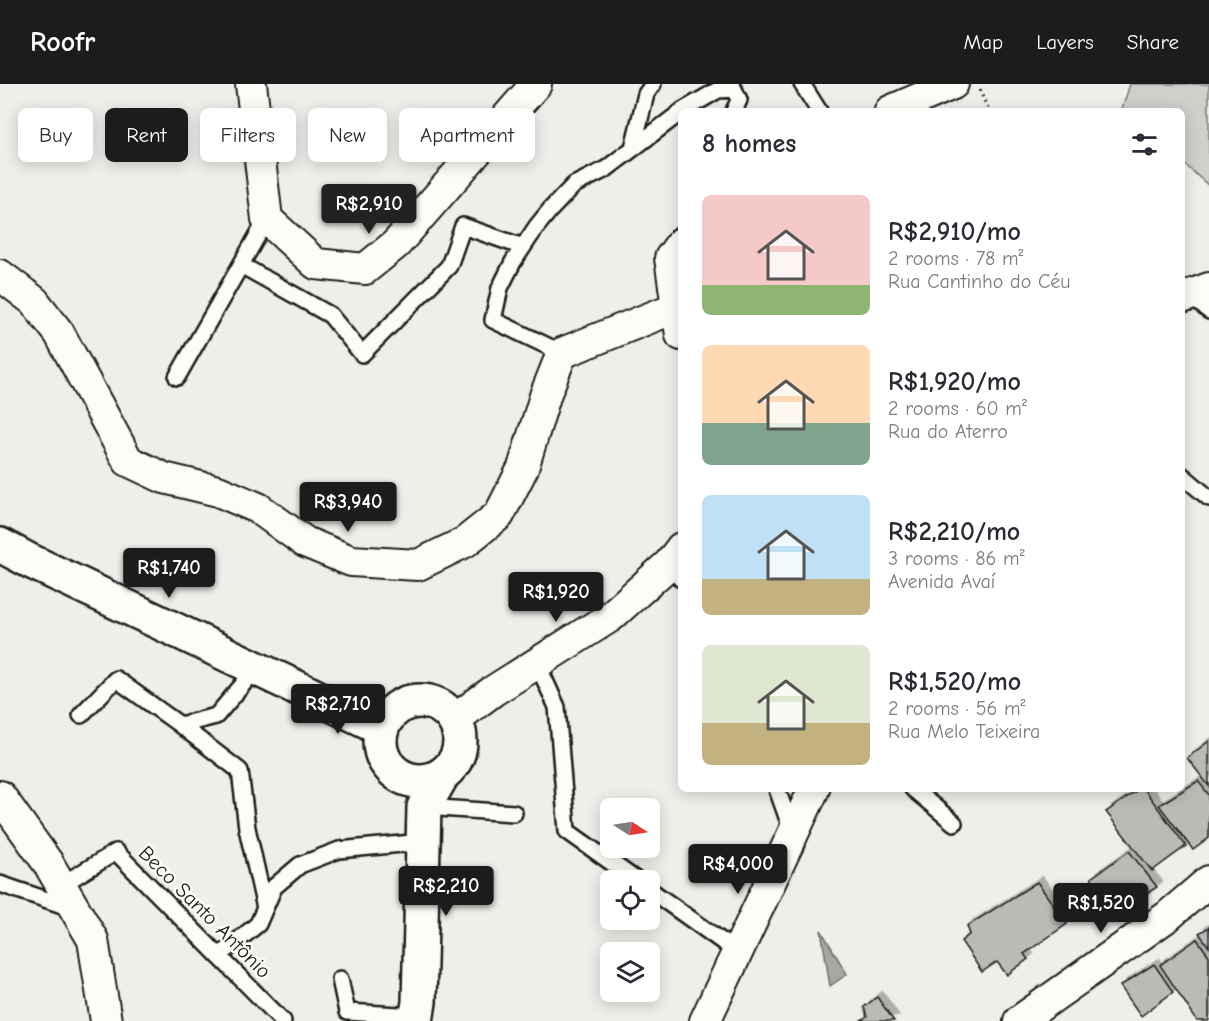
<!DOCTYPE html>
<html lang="en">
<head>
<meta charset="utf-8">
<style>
	:root { --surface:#fff; --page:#f7f7f7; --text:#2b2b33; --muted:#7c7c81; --accent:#1c1c1c }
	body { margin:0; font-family:"Comic Neue",sans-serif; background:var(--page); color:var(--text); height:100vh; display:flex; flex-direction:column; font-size:22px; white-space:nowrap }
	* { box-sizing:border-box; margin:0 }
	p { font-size:20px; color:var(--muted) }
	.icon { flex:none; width:33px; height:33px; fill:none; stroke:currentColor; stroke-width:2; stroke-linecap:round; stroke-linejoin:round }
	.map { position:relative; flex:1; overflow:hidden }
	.sheet { position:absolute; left:678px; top:24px; width:507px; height:684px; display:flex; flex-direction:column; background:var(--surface); border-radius:9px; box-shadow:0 3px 15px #0003 }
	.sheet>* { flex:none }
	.hud { position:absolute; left:18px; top:24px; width:570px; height:54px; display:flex; gap:12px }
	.needle { width:39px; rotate:102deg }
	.fabs { position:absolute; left:600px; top:714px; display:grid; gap:12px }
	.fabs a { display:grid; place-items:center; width:60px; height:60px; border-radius:9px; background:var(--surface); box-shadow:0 3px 15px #0003; font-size:30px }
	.price { position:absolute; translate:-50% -51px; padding:0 14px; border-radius:6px; background:var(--accent); color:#fff; font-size:20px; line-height:39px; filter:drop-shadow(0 2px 3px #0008) }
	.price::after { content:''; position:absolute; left:50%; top:36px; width:18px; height:14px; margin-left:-9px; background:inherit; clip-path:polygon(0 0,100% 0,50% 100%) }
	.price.current { background:#222; color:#fff }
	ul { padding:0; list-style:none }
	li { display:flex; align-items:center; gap:18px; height:150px; padding:0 24px }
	li span { display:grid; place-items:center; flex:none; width:168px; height:120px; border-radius:9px; color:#555 }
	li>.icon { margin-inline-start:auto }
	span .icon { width:72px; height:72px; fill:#fffc; stroke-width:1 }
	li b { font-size:26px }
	h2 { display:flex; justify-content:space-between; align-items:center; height:72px; padding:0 24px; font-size:26px }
	.tag { padding:0 21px; border-radius:9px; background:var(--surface); box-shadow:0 3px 15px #0003; font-size:21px; line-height:54px }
	.tag.current { background:var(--accent); color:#fff }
	header { display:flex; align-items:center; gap:36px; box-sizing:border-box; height:84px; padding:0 30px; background:var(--accent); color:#fff }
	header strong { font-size:28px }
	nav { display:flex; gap:33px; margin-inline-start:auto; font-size:21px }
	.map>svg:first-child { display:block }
	.green { fill:#d0cfcc; stroke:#767674; stroke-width:1.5 }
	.water { fill:#a8a7a3; stroke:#706f6d; stroke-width:1.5 }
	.building { fill:#bbbab6; stroke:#1c1c1c; stroke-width:1.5; filter:url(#shadow) }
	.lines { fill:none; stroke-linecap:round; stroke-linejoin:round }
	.service-casing { stroke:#1c1c1c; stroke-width:20 }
	.minor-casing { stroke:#1c1c1c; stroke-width:34 }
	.tertiary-casing { stroke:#1c1c1c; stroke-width:38 }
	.path { stroke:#1c1c1c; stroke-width:4; stroke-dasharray:1.5 4.5; stroke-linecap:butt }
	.service { stroke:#fdfcf7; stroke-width:15 }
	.minor { stroke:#fdfcf7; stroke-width:30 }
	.tertiary { stroke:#fdfcf7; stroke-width:33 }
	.labels { text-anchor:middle; stroke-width:5; stroke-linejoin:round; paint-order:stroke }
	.street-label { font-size:21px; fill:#1c1c1c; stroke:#fdfcf7 }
</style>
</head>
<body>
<header>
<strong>Roofr</strong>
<nav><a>Map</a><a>Layers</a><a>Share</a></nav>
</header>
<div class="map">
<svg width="1209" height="937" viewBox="0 0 1209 937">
	<defs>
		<filter id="shadow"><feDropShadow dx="5.5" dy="-5.5" stdDeviation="0" flood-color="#0004"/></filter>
	</defs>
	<rect width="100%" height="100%" fill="#f0eeea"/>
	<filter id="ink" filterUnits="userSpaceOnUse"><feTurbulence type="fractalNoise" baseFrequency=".0167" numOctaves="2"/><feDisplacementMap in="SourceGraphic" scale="12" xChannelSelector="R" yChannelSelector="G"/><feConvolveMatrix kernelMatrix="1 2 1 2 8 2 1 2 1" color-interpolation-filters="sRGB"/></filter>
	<g filter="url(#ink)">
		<path class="green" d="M 1130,0 L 1209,0 L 1209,102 L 1182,78 L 1182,27 L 1124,27 L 1122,25 Z"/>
		<path class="water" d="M 821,846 L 847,890 L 830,902 Z"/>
		<path class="building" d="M 1209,657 L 1209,702 L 1187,674 Z
			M 1198,697 L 1209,711 L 1209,754 L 1193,766 L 1159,721 Z
			M 1139,705 L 1144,705 L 1186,762 L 1152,787 L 1106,728 Z
			M 1129,767 L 1157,803 L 1116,829 L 1091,794 Z
			M 1037,798 L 1067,840 L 1024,870 L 1028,875 L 1007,891 L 997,878 L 982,888 L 961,857 L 970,850 L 967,842 Z
			M 1209,843 L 1209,863 L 1199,849 Z
			M 1197,855 L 1209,872 L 1209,936 L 1208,937 L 1197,937 L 1160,881 Z
			M 1154,880 L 1173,908 L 1141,932 L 1120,902 Z
			M 877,913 L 894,937 L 861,937 L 867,933 L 864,923 Z"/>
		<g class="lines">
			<g class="service-casing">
				<path id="service" d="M 802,0 L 819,27
					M 682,27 L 718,6 L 734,5 L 739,16 L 734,27
					M 633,64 L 646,10 L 653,0
					M 241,181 L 330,231 L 362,270 L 449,182 L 463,142 L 523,163
					M 1189,211 L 1209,227
					M 562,269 L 493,236 L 500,204 L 513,178 L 537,142 L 550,126 L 574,101 L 606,85 L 681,28
					M 177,293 L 267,135
					M 1182,391 L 1209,414
					M 669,480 L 681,495
					M 537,579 L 557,623 L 567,747 L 636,796
					M 81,631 L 116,595 L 180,641 L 240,687 L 247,744 L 265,824
					M 180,641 L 216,632 L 256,585
					M 777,705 L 792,747
					M 913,705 L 954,739
					M 424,723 L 514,729
					M 0,800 L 71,824
					M 61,801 L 116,768 L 283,937
					M 650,806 L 737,868
					M 219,872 L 258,840 L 274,803 L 300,781 L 339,766 L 423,758
					M 340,895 L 347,928 L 416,932"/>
			</g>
			<g class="minor-casing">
				<path id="minor" d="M 251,0 L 267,135 L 316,180 L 365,185 L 396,160 L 536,0
					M 890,27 L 953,0
					M 681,159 L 670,174 L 681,251
					M 0,191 L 34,217 L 59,249 L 128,377 L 164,394 L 218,407 L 258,424 L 305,458 L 351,477 L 418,481 L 465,458 L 499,431 L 523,384 L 546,309 L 562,269 L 677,223
					M 1182,214 L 1209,204
					M 454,636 L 493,607 L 610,533 L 669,480 L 681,464
					M 0,712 L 48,779 L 93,856 L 106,937
					M 705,937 L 814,705
					M 1019,937 L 1168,832 L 1209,797"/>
			</g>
			<g class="tertiary-casing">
				<path id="tertiary" d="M 0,461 L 30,477 L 382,644
					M380 657a40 40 0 1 1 80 0a40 40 0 1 1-80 0Z
					M 416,937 L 419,918 L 424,723 L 443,690"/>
			</g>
			<path class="path" d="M 980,6 L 989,27"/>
			<use href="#service" class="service"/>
			<use href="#minor" class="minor"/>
			<use href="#tertiary" class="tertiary"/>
		</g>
	</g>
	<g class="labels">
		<g class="street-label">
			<text transform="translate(205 828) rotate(45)" y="7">Beco Santo Antônio</text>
		</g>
	</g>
</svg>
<div class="fabs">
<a><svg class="needle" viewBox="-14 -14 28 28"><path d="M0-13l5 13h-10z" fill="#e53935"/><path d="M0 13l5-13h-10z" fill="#7c7c81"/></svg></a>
<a><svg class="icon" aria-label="locate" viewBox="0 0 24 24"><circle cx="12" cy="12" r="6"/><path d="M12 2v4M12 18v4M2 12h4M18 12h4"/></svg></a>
<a><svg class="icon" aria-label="layers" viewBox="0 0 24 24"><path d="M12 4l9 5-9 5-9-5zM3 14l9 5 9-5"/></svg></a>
</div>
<b class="price current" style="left:369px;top:151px">R$2,910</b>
<b class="price" style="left:348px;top:449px">R$3,940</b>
<b class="price" style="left:169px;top:515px">R$1,740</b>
<b class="price" style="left:556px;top:539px">R$1,920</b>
<b class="price" style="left:338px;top:651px">R$2,710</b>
<b class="price" style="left:738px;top:811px">R$4,000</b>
<b class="price" style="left:446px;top:833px">R$2,210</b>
<b class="price" style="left:1101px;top:850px">R$1,520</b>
<div class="hud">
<a class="tag">Buy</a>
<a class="tag current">Rent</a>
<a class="tag">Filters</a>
<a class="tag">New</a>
<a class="tag">Apartment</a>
</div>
<section class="sheet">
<h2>8 homes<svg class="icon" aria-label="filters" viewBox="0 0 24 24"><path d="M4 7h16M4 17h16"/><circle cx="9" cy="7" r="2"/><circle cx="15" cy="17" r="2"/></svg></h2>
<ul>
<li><span style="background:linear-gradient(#f6c9c9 75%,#8fb573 0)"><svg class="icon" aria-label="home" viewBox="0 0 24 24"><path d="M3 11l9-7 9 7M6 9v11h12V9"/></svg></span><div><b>R$2,910/mo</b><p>2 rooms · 78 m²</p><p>Rua Cantinho do Céu</p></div></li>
<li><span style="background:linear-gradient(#ffd9b3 65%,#7fa58c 0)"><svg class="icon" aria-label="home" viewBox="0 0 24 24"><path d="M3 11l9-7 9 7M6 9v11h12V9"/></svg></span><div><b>R$1,920/mo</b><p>2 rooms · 60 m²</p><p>Rua do Aterro</p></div></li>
<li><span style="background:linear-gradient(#bfe0f5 70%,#c2b280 0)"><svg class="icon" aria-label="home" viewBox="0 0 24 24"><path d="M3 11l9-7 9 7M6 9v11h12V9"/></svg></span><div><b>R$2,210/mo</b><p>3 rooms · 86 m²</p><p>Avenida Avaí</p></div></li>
<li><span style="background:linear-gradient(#dfe7d0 65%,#c2b280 0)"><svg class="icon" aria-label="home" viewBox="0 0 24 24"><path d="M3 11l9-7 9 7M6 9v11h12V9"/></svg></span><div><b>R$1,520/mo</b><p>2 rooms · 56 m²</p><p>Rua Melo Teixeira</p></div></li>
</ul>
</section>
</div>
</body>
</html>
